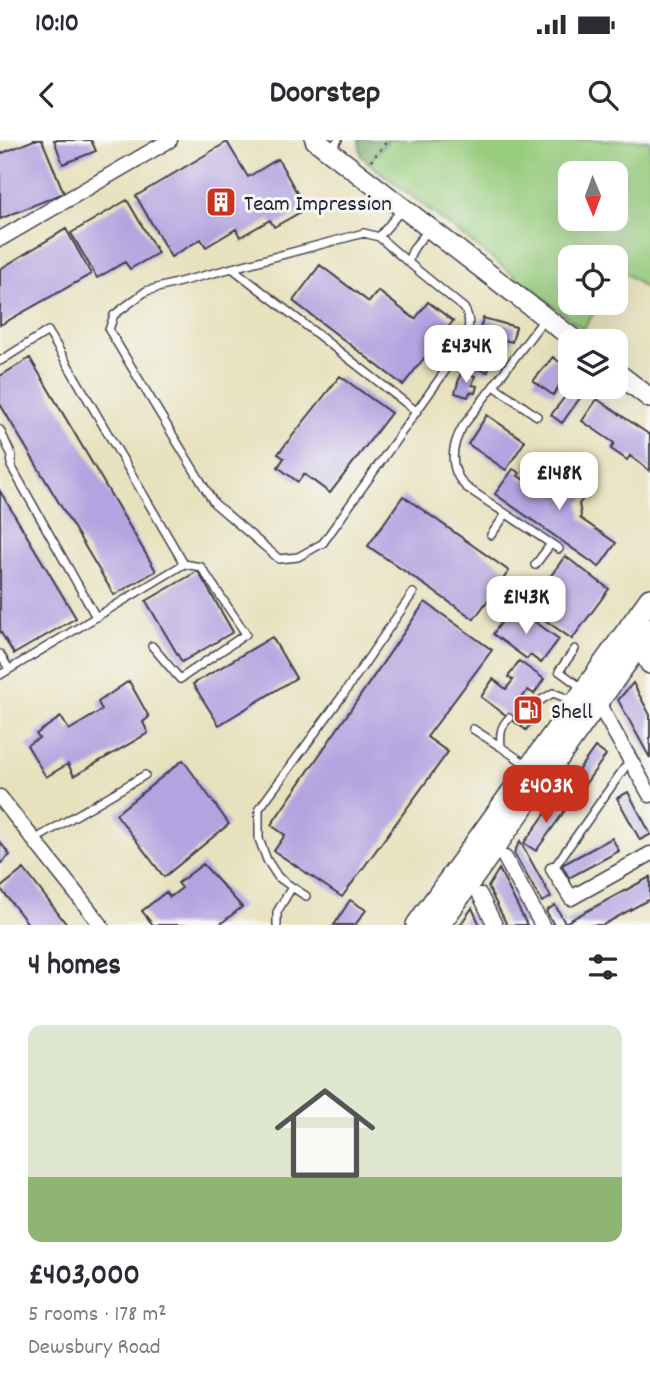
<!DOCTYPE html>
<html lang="en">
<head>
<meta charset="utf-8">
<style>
	:root { --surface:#fff; --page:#f2f2f3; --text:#2b2b33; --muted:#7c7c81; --line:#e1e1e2; --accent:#c8321e }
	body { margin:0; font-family:Dekko,sans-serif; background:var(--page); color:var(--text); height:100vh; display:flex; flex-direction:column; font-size:26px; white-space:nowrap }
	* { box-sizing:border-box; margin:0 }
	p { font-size:23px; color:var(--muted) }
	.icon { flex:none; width:38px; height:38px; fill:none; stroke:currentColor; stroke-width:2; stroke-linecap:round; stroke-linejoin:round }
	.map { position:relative; height:785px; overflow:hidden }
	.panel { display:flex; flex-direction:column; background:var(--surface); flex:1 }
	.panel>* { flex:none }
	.needle { width:46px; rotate:179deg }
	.fabs { position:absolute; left:558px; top:21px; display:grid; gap:14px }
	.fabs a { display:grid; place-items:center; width:70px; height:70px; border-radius:14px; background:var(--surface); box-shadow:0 7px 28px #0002; font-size:35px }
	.price { position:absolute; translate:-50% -60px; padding:0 16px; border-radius:14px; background:#fff; color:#222; font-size:23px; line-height:46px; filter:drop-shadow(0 2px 4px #0008) }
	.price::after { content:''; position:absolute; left:50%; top:42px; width:21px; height:16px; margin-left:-10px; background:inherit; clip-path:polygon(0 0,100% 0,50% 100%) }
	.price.active { background:var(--accent); color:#fff }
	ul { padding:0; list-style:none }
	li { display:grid; align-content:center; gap:14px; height:371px; padding:0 28px }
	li+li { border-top:2px solid var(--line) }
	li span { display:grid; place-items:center; height:217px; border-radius:14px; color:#555 }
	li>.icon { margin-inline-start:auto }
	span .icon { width:126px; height:126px; fill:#fffc; stroke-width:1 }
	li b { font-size:30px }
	h2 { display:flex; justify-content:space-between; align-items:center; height:84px; padding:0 28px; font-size:30px }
	.status { display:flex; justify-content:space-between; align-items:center; height:49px; padding:0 35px; background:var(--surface); direction:ltr }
	.status svg { height:19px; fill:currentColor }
	header { display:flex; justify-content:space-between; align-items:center; height:91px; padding:0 28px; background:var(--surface); font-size:32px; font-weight:700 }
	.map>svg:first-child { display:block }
	.green { fill:#97cc7d; stroke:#5c775c; stroke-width:2; fill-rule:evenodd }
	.forest { fill:#79b06c; stroke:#4e6954; stroke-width:2 }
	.building { fill:#b3a3e0 }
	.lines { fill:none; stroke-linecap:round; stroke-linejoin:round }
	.lane-casing { stroke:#403f4e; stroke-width:10 }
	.street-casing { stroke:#403f4e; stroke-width:17 }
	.secondary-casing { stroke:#403f4e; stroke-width:22 }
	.primary-casing { stroke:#403f4e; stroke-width:24 }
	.path { stroke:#403f4e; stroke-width:2.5; stroke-dasharray:2 5; stroke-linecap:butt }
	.lane { stroke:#fff; stroke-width:7 }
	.street { stroke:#fff; stroke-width:14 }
	.secondary { stroke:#fff; stroke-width:19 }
	.primary { stroke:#fff; stroke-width:21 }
	.labels { text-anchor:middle; stroke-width:6; stroke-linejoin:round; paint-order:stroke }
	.poi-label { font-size:23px; fill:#22223b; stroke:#f6f6f2; text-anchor:start }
</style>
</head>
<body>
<div class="status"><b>10:10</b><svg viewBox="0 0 49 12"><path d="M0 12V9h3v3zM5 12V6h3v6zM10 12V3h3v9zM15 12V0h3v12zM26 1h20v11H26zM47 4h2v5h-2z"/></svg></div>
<header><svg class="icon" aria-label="back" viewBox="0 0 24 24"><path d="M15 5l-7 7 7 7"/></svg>Doorstep<svg class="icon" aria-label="search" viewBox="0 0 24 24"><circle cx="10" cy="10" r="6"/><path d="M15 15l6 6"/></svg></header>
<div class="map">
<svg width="650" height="785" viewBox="0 0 650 785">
	<rect width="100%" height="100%" fill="#f6f6f2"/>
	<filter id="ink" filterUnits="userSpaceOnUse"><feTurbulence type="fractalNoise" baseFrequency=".0143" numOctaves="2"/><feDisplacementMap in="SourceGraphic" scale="14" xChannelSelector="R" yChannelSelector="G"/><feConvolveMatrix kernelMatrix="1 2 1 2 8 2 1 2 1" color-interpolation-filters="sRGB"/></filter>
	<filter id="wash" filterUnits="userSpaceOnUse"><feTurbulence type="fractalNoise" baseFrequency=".00686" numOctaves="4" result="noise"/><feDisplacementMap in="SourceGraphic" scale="28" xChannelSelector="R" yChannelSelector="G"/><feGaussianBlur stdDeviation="1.57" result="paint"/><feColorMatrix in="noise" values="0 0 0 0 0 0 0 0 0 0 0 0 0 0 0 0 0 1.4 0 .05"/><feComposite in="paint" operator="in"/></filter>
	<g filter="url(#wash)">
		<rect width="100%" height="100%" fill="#e8e1bd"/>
		<path class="green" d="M 388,0 L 650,0 L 650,152 L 623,131 L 616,141 L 616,117 L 570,117 L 570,163 L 601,163 L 583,189 L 369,23 ZM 570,33 L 616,33 L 616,79 L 570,79 Z"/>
		<path class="forest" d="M 359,0 L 388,0 L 369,23 L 361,16 Z"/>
		<g id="blocks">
			<path class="building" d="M 34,0 L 42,0 L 64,53 L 0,79 L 0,14 Z
				M 54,0 L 91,0 L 96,11 L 63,24 Z
				M 227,2 L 248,37 L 278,19 L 306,69 L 274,87 L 270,80 L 240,97 L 236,89 L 206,107 L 201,99 L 171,117 L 136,56 Z
				M 127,60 L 158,113 L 130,129 L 125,122 L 97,138 L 71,93 Z
				M 66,89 L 91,134 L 0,185 L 0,129 Z
				M 320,125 L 369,162 L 378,151 L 415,179 L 428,162 L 453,181 L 403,245 L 293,161 Z
				M 483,178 L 516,187 L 512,202 L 497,198 L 488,232 L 470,227 Z
				M 553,217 L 570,230 L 553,255 L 533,241 Z
				M 30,218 L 156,431 L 114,455 L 0,264 L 0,236 Z
				M 461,232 L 475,236 L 472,245 L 477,246 L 475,253 L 470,252 L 468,257 L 455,253 Z
				M 340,236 L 391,273 L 330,353 L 304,334 L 298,342 L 278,327 L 284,318 L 278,314 Z
				M 570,250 L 580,258 L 562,283 L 551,275 Z
				M 597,259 L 650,295 L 650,331 L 630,316 L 627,320 L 611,309 L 614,303 L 582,281 Z
				M 487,275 L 525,301 L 506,330 L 468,304 Z
				M 569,325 L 595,343 L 579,364 L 581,375 L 580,378 L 616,403 L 599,427 L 495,354 L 513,329 L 520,333 L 518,336 L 550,356 Z
				M 0,351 L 76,478 L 14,514 L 0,491 Z
				M 403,356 L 509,431 L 474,479 L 368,406 Z
				M 565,416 L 609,449 L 572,499 L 528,468 Z
				M 198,431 L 233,492 L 182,522 L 146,461 Z
				M 425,462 L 492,510 L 427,597 L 448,612 L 342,757 L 274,711 L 285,695 L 271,685 Z
				M 513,466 L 559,499 L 541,523 L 530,515 L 527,519 L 493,494 Z
				M 272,497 L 296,538 L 219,585 L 193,544 Z
				M 519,521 L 544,539 L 534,554 L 528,550 L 521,559 L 539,573 L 526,590 L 481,557 L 493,539 L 506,549 L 513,540 L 508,537 Z
				M 129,541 L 149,577 L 143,582 L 148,593 L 74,636 L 68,624 L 46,637 L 27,605 L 39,598 L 36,594 L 61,577 L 69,590 L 102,570 L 98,562 Z
				M 633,543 L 650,575 L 650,618 L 618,560 Z
				M 595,607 L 606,615 L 573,661 L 562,653 Z
				M 183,620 L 229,684 L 164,737 L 116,674 Z
				M 628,652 L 650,693 L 650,695 L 640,700 L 617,658 Z
				M 557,658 L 568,666 L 536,711 L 524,703 Z
				M 612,698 L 619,711 L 569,738 L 562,725 Z
				M 520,701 L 551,757 L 542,762 L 514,713 Z
				M 0,702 L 10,715 L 0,724 Z
				M 203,724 L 242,767 L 219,785 L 153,785 L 142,771 L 166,752 L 170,757 L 182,748 L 178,743 Z
				M 24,729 L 67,785 L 29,785 L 0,748 Z
				M 499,729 L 527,785 L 507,785 L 488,747 Z
				M 650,737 L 650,759 L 603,785 L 554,785 L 546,771 L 555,765 L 565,783 Z
				M 350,760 L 366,770 L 355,785 L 334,785 Z
				M 472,768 L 480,785 L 460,785 Z"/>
		</g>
	</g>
	<g filter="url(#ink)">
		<use href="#blocks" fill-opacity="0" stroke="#403f4e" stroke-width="2"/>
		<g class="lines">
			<g class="lane-casing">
				<path id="lane" d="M 330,10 L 338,0
					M 403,68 L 379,97 L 364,93 L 146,151 L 114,175 L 109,190 L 214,363 L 279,419 L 298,417 L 323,403 L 465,203 C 468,190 472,180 464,168 L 409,123 C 409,110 421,99 429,90
					M 379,97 L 409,123
					M 232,128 L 416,271
					M 545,178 L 463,286 C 451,306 448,329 466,347 L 559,409
					M 0,221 L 48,191 L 184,424
					M 494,246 L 537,276
					M 0,290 L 12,316 L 11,326 L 96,477
					M 491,395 L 506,374
					M 535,425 L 551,404
					M 575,509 L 559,531 L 582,548
					M 0,514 L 9,529
					M 0,535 L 184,424 L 201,427 L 246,494 L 180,539 L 152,506
					M 531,566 L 553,553 L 574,561
					M 509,578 C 500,587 500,595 501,607 L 527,625
					M 473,589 L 501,607
					M 34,700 L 145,635
					M 553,729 L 630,620
					M 292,747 L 306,756
					M 277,785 L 277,772 L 292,747 L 278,737 L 267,720 L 259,699 L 259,669 L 343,555 L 413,453"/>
			</g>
			<g class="street-casing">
				<path id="street" d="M 0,99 L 170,0
					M 594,556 L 650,655
					M 0,657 L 101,785
					M 505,718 L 542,785
					M 553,729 L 571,758 L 650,714
					M 480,755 L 495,785"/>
			</g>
			<g class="secondary-casing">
				<path id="secondary" d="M 315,0 L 576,201
					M 616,232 L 650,258
					M 632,491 L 650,524"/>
			</g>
			<g class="primary-casing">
				<path id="primary" d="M 417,785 L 650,459
					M 439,785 L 650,489"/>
			</g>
			<path class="path" d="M 371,21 L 388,0"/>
			<use href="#lane" class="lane"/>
			<use href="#street" class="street"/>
			<use href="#secondary" class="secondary"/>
			<use href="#primary" class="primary"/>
		</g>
	</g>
	<defs>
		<g id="building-square" transform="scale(1.575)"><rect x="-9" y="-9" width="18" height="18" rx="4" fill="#c8321e" stroke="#f6f6f2"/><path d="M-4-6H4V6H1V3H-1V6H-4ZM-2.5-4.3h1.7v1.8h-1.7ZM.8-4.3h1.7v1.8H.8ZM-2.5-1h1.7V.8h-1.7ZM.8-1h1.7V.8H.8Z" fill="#fff"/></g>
		<g id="fuel-square" transform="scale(1.575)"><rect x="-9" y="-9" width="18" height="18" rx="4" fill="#c8321e" stroke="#f6f6f2"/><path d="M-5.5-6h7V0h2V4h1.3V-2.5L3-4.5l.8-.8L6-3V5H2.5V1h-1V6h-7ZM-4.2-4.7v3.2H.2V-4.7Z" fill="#fff"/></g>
	</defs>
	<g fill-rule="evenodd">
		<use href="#building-square" x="221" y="62"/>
		<use href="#fuel-square" x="528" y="570"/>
	</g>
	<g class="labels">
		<g class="poi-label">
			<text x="244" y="70">Team Impression</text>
			<text x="551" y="578">Shell</text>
		</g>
	</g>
</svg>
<div class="fabs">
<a><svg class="needle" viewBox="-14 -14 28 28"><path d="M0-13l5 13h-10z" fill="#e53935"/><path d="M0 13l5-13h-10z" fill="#7c7c81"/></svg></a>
<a><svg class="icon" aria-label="locate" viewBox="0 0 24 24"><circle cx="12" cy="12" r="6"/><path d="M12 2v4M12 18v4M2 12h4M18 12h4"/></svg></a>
<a><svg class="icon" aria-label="layers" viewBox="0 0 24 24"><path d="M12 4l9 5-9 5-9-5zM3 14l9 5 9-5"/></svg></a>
</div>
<b class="price" style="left:466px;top:245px">£434K</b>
<b class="price" style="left:559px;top:372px">£148K</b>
<b class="price" style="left:526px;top:496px">£143K</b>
<b class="price active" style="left:546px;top:685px">£403K</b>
</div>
<section class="panel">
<h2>4 homes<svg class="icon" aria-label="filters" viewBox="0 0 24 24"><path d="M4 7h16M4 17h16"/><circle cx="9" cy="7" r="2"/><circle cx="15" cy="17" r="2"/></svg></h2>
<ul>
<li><span style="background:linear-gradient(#dfe7d0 70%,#8fb573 0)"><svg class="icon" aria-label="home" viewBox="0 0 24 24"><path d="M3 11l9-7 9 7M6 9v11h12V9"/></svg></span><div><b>£403,000</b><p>5 rooms · 178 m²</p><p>Dewsbury Road</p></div></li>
</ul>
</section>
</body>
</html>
